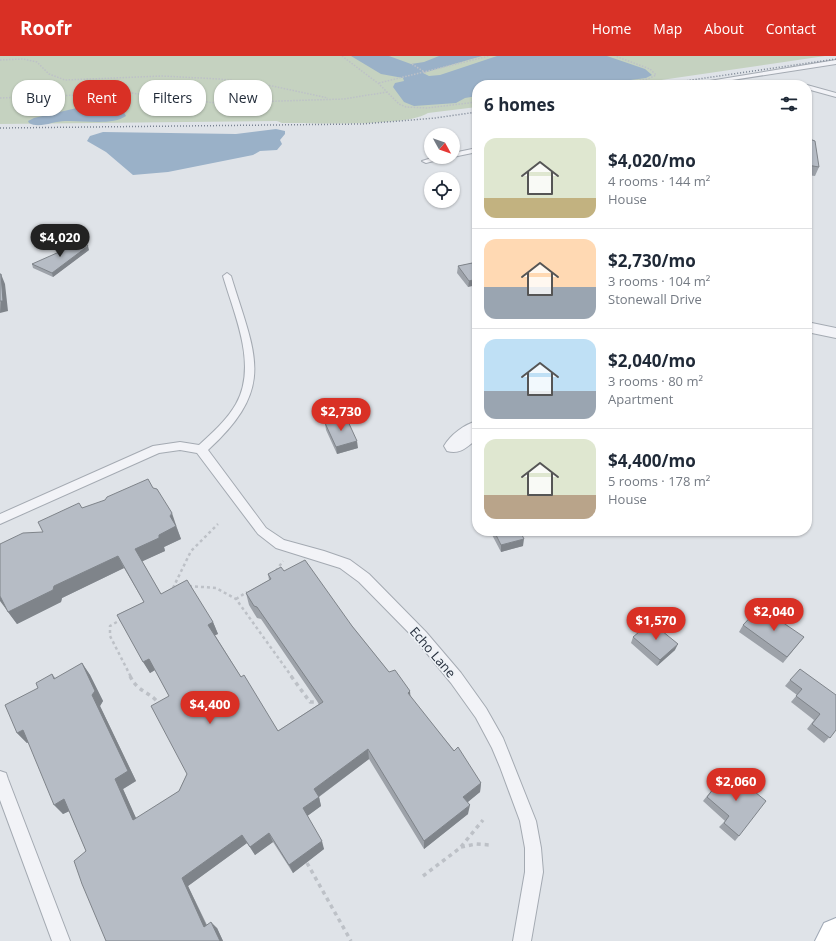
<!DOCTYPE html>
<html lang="en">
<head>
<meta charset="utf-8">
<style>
	:root { --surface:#fff; --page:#f2f2f3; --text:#1f2937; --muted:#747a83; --line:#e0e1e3; --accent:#d93025 }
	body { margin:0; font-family:"Open Sans",sans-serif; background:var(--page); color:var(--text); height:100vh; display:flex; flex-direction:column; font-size:15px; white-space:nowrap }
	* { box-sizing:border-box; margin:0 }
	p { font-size:13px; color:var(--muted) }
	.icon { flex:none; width:22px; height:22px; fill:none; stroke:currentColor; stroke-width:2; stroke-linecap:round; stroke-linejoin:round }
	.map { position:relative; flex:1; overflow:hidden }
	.drawer { position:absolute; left:472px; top:24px; width:340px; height:456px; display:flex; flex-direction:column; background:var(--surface); border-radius:16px; box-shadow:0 1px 3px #0004 }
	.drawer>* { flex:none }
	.banner { position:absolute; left:12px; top:24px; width:380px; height:36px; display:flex; gap:8px }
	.needle { width:26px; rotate:130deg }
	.controls { position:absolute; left:424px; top:72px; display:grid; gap:8px }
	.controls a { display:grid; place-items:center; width:36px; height:36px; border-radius:50%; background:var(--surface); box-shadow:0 1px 3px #0004; font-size:20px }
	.price { position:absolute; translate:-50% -34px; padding:0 9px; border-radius:14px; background:var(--accent); color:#fff; font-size:13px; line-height:26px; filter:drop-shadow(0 1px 2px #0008) }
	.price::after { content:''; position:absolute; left:50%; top:24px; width:12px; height:9px; margin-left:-6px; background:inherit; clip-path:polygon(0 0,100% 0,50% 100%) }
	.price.selected { background:#222; color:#fff }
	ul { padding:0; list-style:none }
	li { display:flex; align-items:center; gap:12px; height:100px; padding:0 12px }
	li+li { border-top:1px solid var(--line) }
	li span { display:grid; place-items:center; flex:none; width:112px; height:80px; border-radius:12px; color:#555 }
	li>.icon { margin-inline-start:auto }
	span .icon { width:48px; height:48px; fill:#fffc; stroke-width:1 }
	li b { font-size:17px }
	h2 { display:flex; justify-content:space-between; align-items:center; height:48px; padding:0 12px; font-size:17px }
	.pill { padding:0 14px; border-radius:16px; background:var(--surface); box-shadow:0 1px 3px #0004; font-size:14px; line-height:36px }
	.pill.selected { background:var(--accent); color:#fff }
	header { display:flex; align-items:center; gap:24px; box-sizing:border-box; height:56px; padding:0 20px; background:var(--accent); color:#fff }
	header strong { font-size:19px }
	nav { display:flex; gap:22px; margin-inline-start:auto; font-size:14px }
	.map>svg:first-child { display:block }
	.green { fill:#c5d2c0 }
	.water { fill:#9ab1c8 }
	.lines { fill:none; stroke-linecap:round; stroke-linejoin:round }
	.service-casing { stroke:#a4aab2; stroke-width:2 }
	.minor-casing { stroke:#a4aab2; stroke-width:2 }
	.primary-casing { stroke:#9ea7b4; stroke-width:2 }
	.path-far2 { stroke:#bdc1c7; stroke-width:1.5; stroke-dasharray:1.5 1.5; stroke-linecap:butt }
	.path-far1 { stroke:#bdc1c7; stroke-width:2.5; stroke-dasharray:3 3; stroke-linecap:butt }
	.path { stroke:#bdc1c7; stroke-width:3.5; stroke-dasharray:4 4; stroke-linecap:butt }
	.service { fill:#f2f3f7; fill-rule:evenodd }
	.minor { fill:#f2f3f7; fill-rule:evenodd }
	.primary { fill:#fff; fill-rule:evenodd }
	.rail { stroke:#798392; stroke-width:1.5; stroke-dasharray:1 2; stroke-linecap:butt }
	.wall { fill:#9da2a9 }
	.shaded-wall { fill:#7f848a }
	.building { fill:#b6bcc5; stroke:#7f848a }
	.labels { text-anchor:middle; stroke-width:3.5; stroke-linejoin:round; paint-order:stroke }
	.street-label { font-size:13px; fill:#28313f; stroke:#eef2f6 }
</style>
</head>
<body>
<header>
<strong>Roofr</strong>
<nav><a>Home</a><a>Map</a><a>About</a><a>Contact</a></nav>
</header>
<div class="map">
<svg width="836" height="885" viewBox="0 0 836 885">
	<rect width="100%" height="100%" fill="#dfe3e8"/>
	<path class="green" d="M 0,0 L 825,0 L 627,29 L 477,29 L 477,51 L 428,57 C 407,71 310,67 282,67 L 277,65 L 0,68 Z"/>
	<path class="water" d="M 351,0 L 389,0 L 411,8 L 424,6 L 439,0 L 482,0 L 423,17 L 429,20 L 440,19 L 497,0 L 607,0 L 645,13 L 652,19 L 646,22 L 592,29 L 576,27 L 565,29 L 477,29 L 477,40 L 465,42 L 456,47 L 414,50 L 404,46 L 393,31 L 395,27 L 404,25 L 403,22 L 381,18 Z
		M 94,48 C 105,48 121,49 126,60 C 112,70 82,64 65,65 C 54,65 39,73 29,67 L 28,65 L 34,62 Z
		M 276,73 L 285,75 L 285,78 L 280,84 L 282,88 L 277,94 L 260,95 L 253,99 L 168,116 L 133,119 L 106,96 L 87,85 L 90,80 L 103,76 L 236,78 Z"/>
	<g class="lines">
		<g class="service-casing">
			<path id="service" d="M 836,4 L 836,8 L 700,29 L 685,29 Z
				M 785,27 L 799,27 L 802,29 L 782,29 Z
				M 807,29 L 836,37 L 836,41 L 807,33 Z
				M 477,92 L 477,96 L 453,101 L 452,101 L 453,97 Z
				M 435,101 L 449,101 L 426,107 L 422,105 Z
				M 227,217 L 231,220 C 255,299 277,331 208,394 L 266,472 L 284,484 L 324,495 L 350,504 L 369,518 L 426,576 L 461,617 L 486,652 L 503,682 L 536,765 L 541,792 L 543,816 L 531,885 L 513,885 L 525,816 L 525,792 L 520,765 L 500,711 L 492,692 L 476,662 L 451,627 L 416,584 L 359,526 L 340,512 L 276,492 L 258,478 L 197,397 L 180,394 L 159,397 L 0,468 L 0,458 L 153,390 L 180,386 L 199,389 C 212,377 227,364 236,348 C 258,309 234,258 223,220 Z
				M 0,715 L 6,717 L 8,723 L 70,885 L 52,885 L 0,744 Z"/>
		</g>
		<g class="minor-casing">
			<path id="minor" d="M 807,266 L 836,272 L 836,282 L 807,276 Z
				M 477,365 L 477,383 C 467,391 460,399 447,395 L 444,390 C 450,379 465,368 477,365 Z"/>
		</g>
		<g class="primary-casing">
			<path id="primary" d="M 836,862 L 836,885 L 815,885 L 824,867 Z"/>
		</g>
		<path class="path-far2" d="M 342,0 L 379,28 L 399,48 L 406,51 L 427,52 L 477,46
			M 0,4 L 23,3 L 37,6 L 49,18 L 65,24 L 162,20 L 219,23 L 263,28 L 328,42
			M 412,8 L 426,17
			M 379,27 L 489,0
			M 607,29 L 648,23 L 656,19 L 650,13 L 615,0
			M 0,42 L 131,37 L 216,47 L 344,43 L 387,36"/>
		<path class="path-far1" d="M 276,515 L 283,505
			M 189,530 L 216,532 L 236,543 L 292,621
			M 173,532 L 191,495 L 218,468
			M 236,543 L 247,536
			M 122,563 L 110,570 L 110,580 L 131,621"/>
		<path class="path" d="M 130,620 C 138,637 150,635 159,648
			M 291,620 L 310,646 L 320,646
			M 461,791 L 476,788 L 490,789
			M 307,807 L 351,885
			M 423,820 L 460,792 L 483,764"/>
		<use href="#service" class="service"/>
		<use href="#minor" class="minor"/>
		<use href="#primary" class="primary"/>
		<path class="rail" d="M 657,29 L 836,3
			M 0,72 L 362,68 L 435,62 L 477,56"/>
	</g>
	<path class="wall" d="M 807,82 L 819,111 L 815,120 L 807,119 Z
		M 89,194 L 53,221 L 33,212 L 32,208 Z
		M 477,206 L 468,231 L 457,217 L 458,210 Z
		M 325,367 L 358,392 L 337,398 L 326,374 Z
		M 477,429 L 477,438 L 475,437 L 476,430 Z
		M 153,432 L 176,469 L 181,483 L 164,491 L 165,495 L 142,505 L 161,538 L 213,566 L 218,578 L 215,579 L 241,621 L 278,675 L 319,648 L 261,563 L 257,562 L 249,549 L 246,537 L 269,524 L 268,518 L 284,515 L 352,570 L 389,616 L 410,641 L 481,727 L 480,736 L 467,746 L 468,758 L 424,793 L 369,703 L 319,741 L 321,750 L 307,760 L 324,793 L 293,817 L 273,786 L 255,799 L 247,787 L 188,830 L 207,869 L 217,872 L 223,885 L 106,885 L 86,795 L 69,755 L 63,758 L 28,686 L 27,687 L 17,677 L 38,632 L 52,618 L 56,623 L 82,607 L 90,619 L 103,645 L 100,650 L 136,725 L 123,733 L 136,763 L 179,735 L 187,718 L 169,640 L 155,614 L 150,617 L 117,559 L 144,546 L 124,512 L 62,542 L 61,546 L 17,568 L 6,553 L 43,476 L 82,452 Z
		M 490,475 L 520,475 L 523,490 L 501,496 Z
		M 743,569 L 804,581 L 783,607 L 739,576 Z
		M 633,581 L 675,594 L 657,610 L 631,587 Z
		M 790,624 L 836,639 L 836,675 L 835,675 L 824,687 L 807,673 L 814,664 L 791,646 L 797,639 L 785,630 Z
		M 728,714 L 739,780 L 735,785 L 719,771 L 725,765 L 703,745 Z"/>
	<path class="shaded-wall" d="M 88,190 L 89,194 L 53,221 L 52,217 Z
		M 1,218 L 5,228 L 8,255 L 0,257 Z
		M 477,223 L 477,229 L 468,231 L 469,225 Z
		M 357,385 L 358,392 L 337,398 L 336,391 Z
		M 172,457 L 176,469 L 176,470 L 181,483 L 164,491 L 165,495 L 141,506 L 135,493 L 159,479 Z
		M 524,483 L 523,490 L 501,496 L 501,489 Z
		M 118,500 L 124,512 L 62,542 L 61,546 L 17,568 L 8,556 L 54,530 Z
		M 0,540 L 9,552 L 6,553 L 0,545 Z
		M 213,566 L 218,578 L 213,580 L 208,569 Z
		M 678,588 L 675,594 L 657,610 L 660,604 Z
		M 149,603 L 155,614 L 150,617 L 143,606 Z
		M 82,607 L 90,619 L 103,645 L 100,650 L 136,725 L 123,733 L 141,773 L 133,764 L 115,723 L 92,639 Z
		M 410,635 L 411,646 L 408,637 Z
		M 23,674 L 33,684 L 27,687 L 17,677 Z
		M 368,693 L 369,703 L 317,742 L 314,733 Z
		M 481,727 L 480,736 L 462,751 L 463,741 Z
		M 319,741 L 321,750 L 306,761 L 303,752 Z
		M 64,743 L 74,753 L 63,758 L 54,749 Z
		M 470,749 L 468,758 L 424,793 L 424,785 Z
		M 269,777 L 273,786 L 255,799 L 250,791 Z
		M 242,779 L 247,787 L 188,830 L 210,877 L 204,871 L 182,822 Z
		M 322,785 L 324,793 L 293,817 L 289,809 Z
		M 211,866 L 217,872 L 223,885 L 220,885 Z"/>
	<path class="building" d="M 807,82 L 815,85 L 819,111 L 807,109 Z
		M 84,185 L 88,190 L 52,217 L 32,208 Z
		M 477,206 L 477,223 L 469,225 L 458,210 Z
		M 0,218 L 1,218 L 3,245 L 0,245 Z
		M 346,361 L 357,385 L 336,391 L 325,367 Z
		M 148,423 L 153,432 L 157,433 L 172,457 L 170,460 L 176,470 L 159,479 L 159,482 L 135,493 L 161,538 L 187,524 L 213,566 L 208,569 L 241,621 L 244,619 L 278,675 L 323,646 L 257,551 L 254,550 L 246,537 L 271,523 L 268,518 L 281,511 L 284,515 L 305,504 L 352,570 L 389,616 L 395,614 L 410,635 L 408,637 L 454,695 L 458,691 L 481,727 L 463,741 L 470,749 L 424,785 L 368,693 L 314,733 L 319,741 L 303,752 L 322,785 L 289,809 L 269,777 L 250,791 L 242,779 L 182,822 L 204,871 L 211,866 L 220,885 L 106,885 L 82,828 L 74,805 L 86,795 L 64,743 L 54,749 L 23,674 L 17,677 L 5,649 L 38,632 L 36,627 L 52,618 L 54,623 L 82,607 L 95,635 L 92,639 L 128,715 L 115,723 L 133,764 L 179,735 L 187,718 L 151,650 L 169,640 L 149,603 L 143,606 L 117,559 L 144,546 L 118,500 L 54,530 L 53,534 L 8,556 L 0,540 L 0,488 L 23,477 L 43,476 L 38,466 L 79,447 L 82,452 L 105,444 L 107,441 Z
		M 494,475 L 520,475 L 524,483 L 501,489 Z
		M 760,551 L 804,581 L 787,601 L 743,569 Z
		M 651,566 L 678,588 L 660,604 L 633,581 Z
		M 800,613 L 836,639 L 836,674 L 830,682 L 812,668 L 820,658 L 796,640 L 802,633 L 790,624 Z
		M 728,714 L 766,745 L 739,780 L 724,767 L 729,760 L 707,741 Z"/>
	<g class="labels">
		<g class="street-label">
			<text transform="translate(433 596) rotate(49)" y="5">Echo Lane</text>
		</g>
	</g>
</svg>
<div class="controls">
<a><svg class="needle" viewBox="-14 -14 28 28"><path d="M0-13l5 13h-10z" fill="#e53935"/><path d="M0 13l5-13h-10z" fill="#747a83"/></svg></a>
<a><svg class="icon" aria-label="locate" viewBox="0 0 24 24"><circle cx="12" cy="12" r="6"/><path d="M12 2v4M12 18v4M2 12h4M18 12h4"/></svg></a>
</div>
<b class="price selected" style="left:60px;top:202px">$4,020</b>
<b class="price" style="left:341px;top:376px">$2,730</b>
<b class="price" style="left:774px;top:576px">$2,040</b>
<b class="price" style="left:656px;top:585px">$1,570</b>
<b class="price" style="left:210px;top:669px">$4,400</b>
<b class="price" style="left:736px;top:746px">$2,060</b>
<div class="banner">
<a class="pill">Buy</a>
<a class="pill selected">Rent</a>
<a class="pill">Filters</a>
<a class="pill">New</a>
</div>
<section class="drawer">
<h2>6 homes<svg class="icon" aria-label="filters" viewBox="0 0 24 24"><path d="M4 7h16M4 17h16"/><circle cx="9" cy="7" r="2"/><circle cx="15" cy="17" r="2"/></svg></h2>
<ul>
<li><span style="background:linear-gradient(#dfe7d0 75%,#c2b280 0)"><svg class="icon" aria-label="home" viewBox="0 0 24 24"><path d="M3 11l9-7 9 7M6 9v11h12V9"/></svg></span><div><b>$4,020/mo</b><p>4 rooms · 144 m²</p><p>House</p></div></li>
<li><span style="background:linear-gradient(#ffd9b3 60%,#9aa5b1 0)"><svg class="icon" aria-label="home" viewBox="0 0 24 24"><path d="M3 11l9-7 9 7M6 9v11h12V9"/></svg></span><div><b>$2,730/mo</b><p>3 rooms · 104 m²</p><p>Stonewall Drive</p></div></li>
<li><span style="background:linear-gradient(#bfe0f5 65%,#9aa5b1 0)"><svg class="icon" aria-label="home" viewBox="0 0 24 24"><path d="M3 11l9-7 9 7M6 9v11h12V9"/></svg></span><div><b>$2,040/mo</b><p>3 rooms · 80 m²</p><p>Apartment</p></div></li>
<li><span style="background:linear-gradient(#dfe7d0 70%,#b9a48a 0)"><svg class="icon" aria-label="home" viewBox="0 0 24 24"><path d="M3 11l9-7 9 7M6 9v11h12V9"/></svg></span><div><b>$4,400/mo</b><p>5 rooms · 178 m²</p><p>House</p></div></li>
</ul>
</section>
</div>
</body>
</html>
